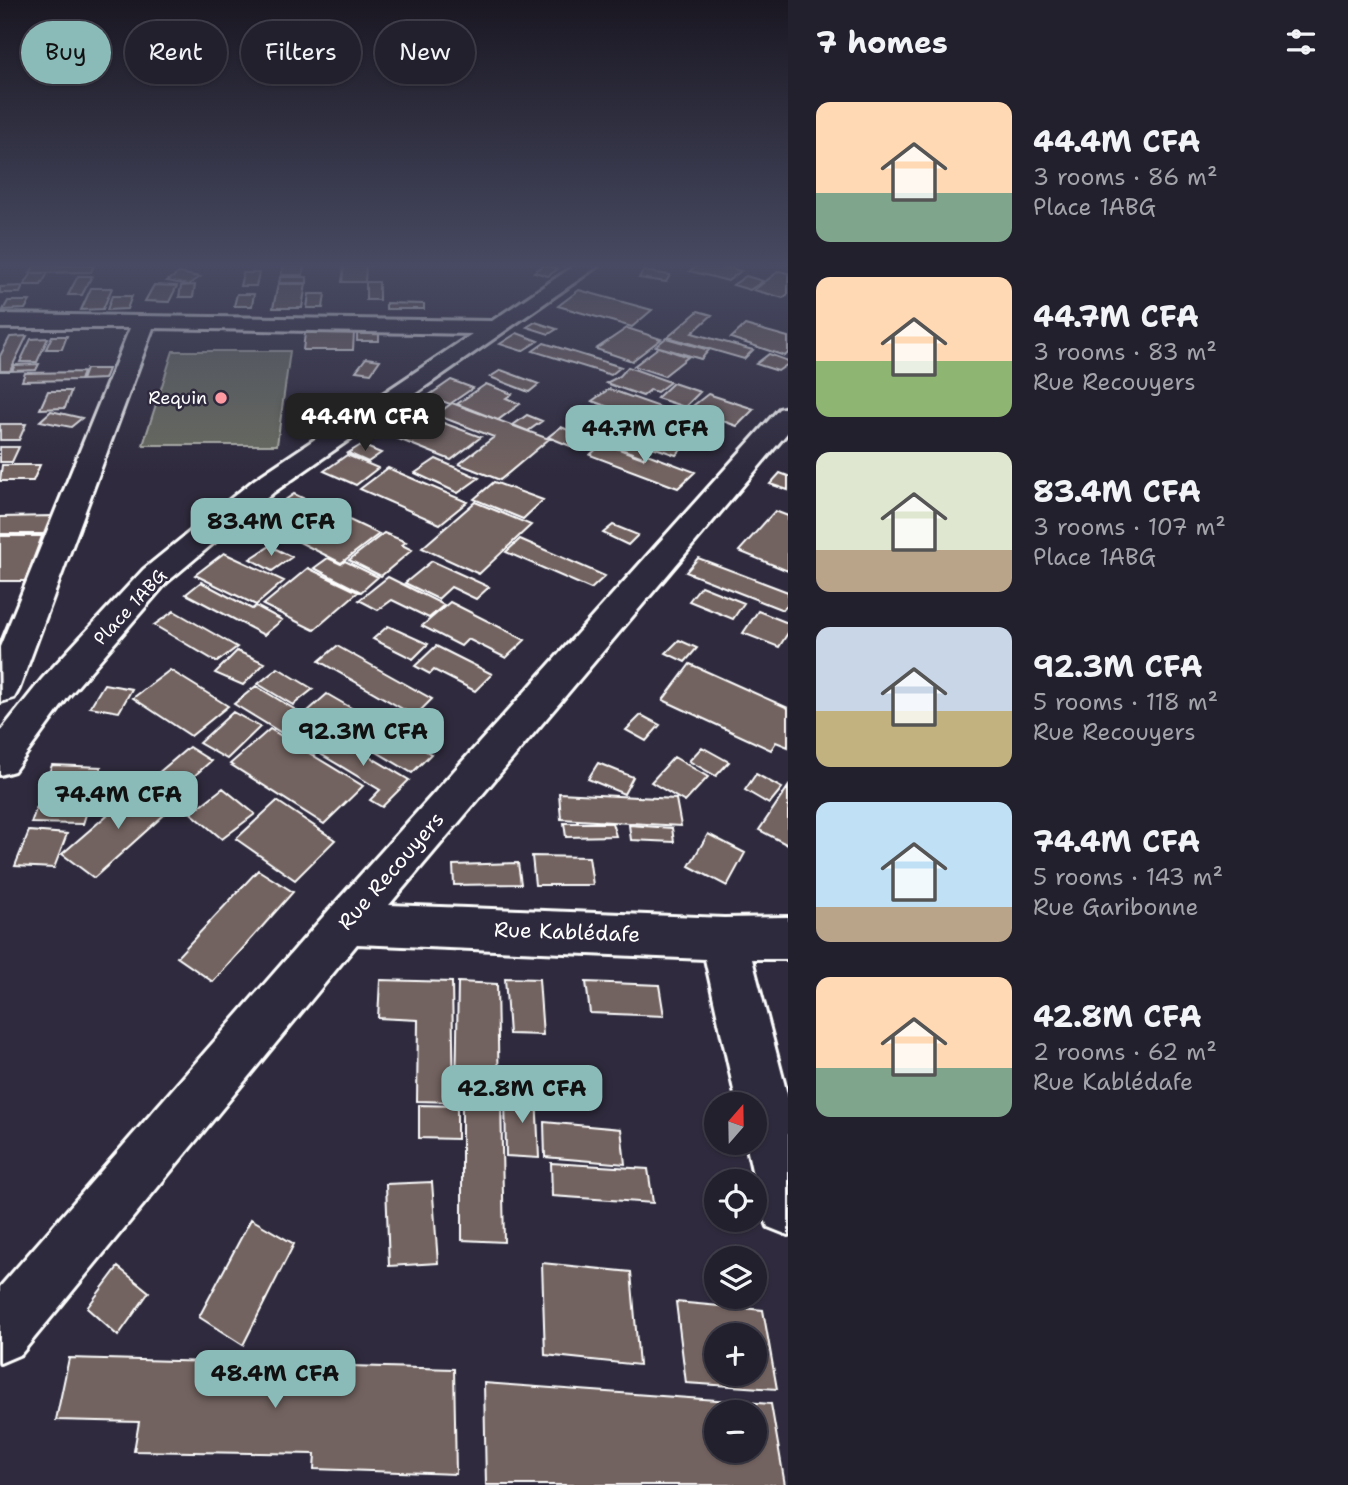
<!DOCTYPE html>
<html lang="en">
<head>
<meta charset="utf-8">
<style>
	:root { --surface:#23202e; --page:#2f2d3a; --text:#f1f3f6; --muted:#a3a3aa; --line:#403e4a; --accent:#8bbbb9 }
	body { margin:0; font-family:"Shantell Sans",sans-serif; background:var(--page); color:var(--text); height:100vh; display:flex; flex-direction:column; font-size:26px; white-space:nowrap }
	* { box-sizing:border-box; margin:0 }
	p { font-size:23px; color:var(--muted) }
	.icon { flex:none; width:38px; height:38px; fill:none; stroke:currentColor; stroke-width:2; stroke-linecap:round; stroke-linejoin:round }
	.map { position:relative; flex:1; overflow:hidden }
	.panel { display:flex; flex-direction:column; background:var(--surface); width:560px }
	.panel>* { flex:none }
	.guide { position:absolute; left:21px; top:21px; width:662px; height:63px; display:flex; gap:14px }
	.needle { width:46px; rotate:20deg }
	.tools { position:absolute; left:704px; top:1092px; display:grid; gap:14px }
	.tools a { display:grid; place-items:center; width:63px; height:63px; border-radius:50%; background:var(--surface); box-shadow:0 2px 5px #0004,0 0 0 2px var(--line); font-size:35px }
	.price { position:absolute; translate:-50% -60px; padding:0 16px; border-radius:14px; background:var(--accent); color:#111; font-size:23px; line-height:46px; filter:drop-shadow(0 2px 4px #0008) }
	.price::after { content:''; position:absolute; left:50%; top:42px; width:21px; height:16px; margin-left:-10px; background:inherit; clip-path:polygon(0 0,100% 0,50% 100%) }
	.price.active { background:#222; color:#fff }
	ul { padding:0; list-style:none }
	li { display:flex; align-items:center; gap:21px; height:175px; padding:0 28px }
	li span { display:grid; place-items:center; flex:none; width:196px; height:140px; border-radius:14px; color:#555 }
	li>.icon { margin-inline-start:auto }
	span .icon { width:84px; height:84px; fill:#fffc; stroke-width:1 }
	li b { font-size:30px }
	h2 { display:flex; justify-content:space-between; align-items:center; height:84px; padding:0 28px; font-size:30px }
	.pill { padding:0 24px; border-radius:32px; background:var(--surface); box-shadow:0 2px 5px #0004,0 0 0 2px var(--line); font-size:24px; line-height:63px }
	.pill.active { background:var(--accent); color:#111 }
	main { display:flex; flex:1; min-height:0 }
	.map>svg:first-child { display:block }
	.green { fill:#696c5e; stroke:#b4b6ae; stroke-width:2 }
	.building { fill:#736360; stroke:#fff; stroke-width:2; fill-rule:evenodd }
	.lines { fill:none; stroke-linecap:round; stroke-linejoin:round }
	.street-casing { stroke:#fff; stroke-width:6 }
	.street { fill:#2f2a3d; fill-rule:evenodd }
	.poi-dot { fill:#ff9aa2; stroke:#2f2a3d; stroke-width:2.5 }
	.labels { text-anchor:middle; stroke-width:5; stroke-linejoin:round; paint-order:stroke }
	.far-poi-label { font-size:18px; fill:#fff; stroke:#2f2a3d; text-anchor:end }
	.far-street-label { font-size:18px; fill:#fff; stroke:#2f2a3d }
	.street-label { font-size:21px; fill:#fff; stroke:#2f2a3d }
</style>
</head>
<body>
<main>
<div class="map">
<svg width="788" height="1485" viewBox="0 0 788 1485">
	<rect width="100%" height="100%" fill="#2f2a3d"/>
	<filter id="ink" filterUnits="userSpaceOnUse"><feTurbulence type="fractalNoise" baseFrequency=".0143" numOctaves="2"/><feDisplacementMap in="SourceGraphic" scale="14" xChannelSelector="R" yChannelSelector="G"/><feConvolveMatrix kernelMatrix="1 2 1 2 8 2 1 2 1" color-interpolation-filters="sRGB"/></filter>
	<g filter="url(#ink)">
		<path class="green" d="M 173,351 L 290,351 L 277,445 L 143,445 Z"/>
		<path class="building" d="M 34,266 L 94,266 L 91,272 L 30,273 Z
			M 283,266 L 304,266 L 303,275 L 281,275 Z
			M 344,266 L 366,266 L 365,282 L 342,282 Z
			M 543,266 L 548,266 L 558,269 L 548,276 L 534,272 Z
			M 697,266 L 720,266 L 741,271 L 728,281 L 690,271 Z
			M 643,271 L 670,275 L 666,282 L 639,278 Z
			M 779,271 L 788,273 L 788,294 L 783,298 L 754,290 Z
			M 32,273 L 48,273 L 41,285 L 24,285 Z
			M 179,273 L 200,277 L 188,285 L 167,281 Z
			M 243,273 L 259,273 L 256,286 L 240,286 Z
			M 78,276 L 92,276 L 82,295 L 68,295 Z
			M 746,276 L 763,281 L 750,290 L 733,285 Z
			M 280,277 L 307,277 L 307,283 L 279,283 Z
			M 366,282 L 379,282 L 379,300 L 366,300 Z
			M 278,284 L 306,284 L 302,308 L 273,308 Z
			M 154,285 L 177,286 L 169,302 L 145,301 Z
			M 195,285 L 193,297 L 179,297 L 181,286 Z
			M 23,286 L 20,293 L 0,293 L 0,287 Z
			M 91,288 L 112,288 L 103,309 L 81,310 Z
			M 579,290 L 652,310 L 632,327 L 558,306 Z
			M 237,294 L 254,294 L 252,306 L 234,306 Z
			M 309,294 L 325,294 L 323,308 L 307,308 Z
			M 112,296 L 132,296 L 127,309 L 107,310 Z
			M 8,301 L 30,301 L 25,309 L 3,310 Z
			M 386,303 L 424,304 L 424,309 L 386,309 Z
			M 698,311 L 712,315 L 692,333 L 753,350 L 744,359 L 668,337 Z
			M 535,322 L 557,329 L 549,334 L 527,327 Z
			M 745,325 L 788,337 L 788,353 L 785,356 L 731,338 Z
			M 627,328 L 661,339 L 632,361 L 596,349 Z
			M 305,333 L 354,333 L 353,350 L 303,350 Z
			M 357,333 L 379,333 L 379,341 L 357,341 Z
			M 517,333 L 538,341 L 522,351 L 500,344 Z
			M 27,336 L 10,371 L 0,371 L 0,356 L 10,337 Z
			M 52,336 L 67,336 L 62,349 L 46,349 Z
			M 48,338 L 37,362 L 20,362 L 31,339 Z
			M 666,338 L 709,350 L 701,359 L 656,346 Z
			M 544,343 L 621,367 L 611,375 L 533,351 Z
			M 659,347 L 688,357 L 664,376 L 634,366 Z
			M 769,354 L 788,361 L 788,364 L 778,371 L 756,364 Z
			M 366,358 L 380,360 L 371,373 L 356,371 Z
			M 39,364 L 36,370 L 12,371 L 15,365 Z
			M 628,367 L 670,382 L 657,392 L 650,390 L 643,396 L 606,383 L 620,376 Z
			M 86,369 L 108,369 L 104,379 L 82,380 Z
			M 501,370 L 539,384 L 529,392 L 490,377 Z
			M 83,372 L 80,380 L 22,381 L 25,373 Z
			M 451,380 L 473,388 L 450,404 L 428,396 Z
			M 673,383 L 700,392 L 685,407 L 657,398 Z
			M 486,384 L 512,394 L 506,398 L 520,404 L 498,420 L 457,404 Z
			M 609,389 L 674,412 L 659,425 L 592,401 Z
			M 48,391 L 71,391 L 65,408 L 40,409 Z
			M 708,394 L 754,409 L 737,426 L 689,409 Z
			M 452,403 L 549,439 L 500,480 L 459,464 L 494,437 L 436,415 Z
			M 401,407 L 481,437 L 451,460 L 371,428 Z
			M 51,411 L 82,418 L 71,427 L 40,421 Z
			M 527,415 L 542,421 L 528,431 L 513,425 Z
			M 628,417 L 692,438 L 676,455 L 612,433 Z
			M 0,424 L 26,424 L 19,440 L 0,440 Z
			M 561,427 L 586,437 L 573,447 L 548,437 Z
			M 601,431 L 652,449 L 643,457 L 592,438 Z
			M 603,443 L 643,458 L 647,454 L 695,472 L 678,488 L 590,455 Z
			M 361,445 L 381,453 L 368,462 L 348,453 Z
			M 0,447 L 19,447 L 12,462 L 0,462 Z
			M 347,455 L 378,468 L 356,485 L 324,471 Z
			M 436,459 L 479,478 L 458,493 L 415,473 Z
			M 2,465 L 40,465 L 33,481 L 0,481 Z
			M 388,468 L 467,502 L 440,524 L 360,489 Z
			M 780,473 L 788,476 L 788,490 L 770,484 Z
			M 494,482 L 543,500 L 523,519 L 474,499 Z
			M 294,494 L 379,534 L 341,563 L 256,520 Z
			M 475,502 L 531,525 L 479,574 L 422,548 Z
			M 775,511 L 788,516 L 788,571 L 739,551 Z
			M 52,516 L 45,534 L 0,534 L 0,517 Z
			M 253,524 L 268,531 L 256,539 L 241,532 Z
			M 613,525 L 638,535 L 628,545 L 603,533 Z
			M 384,533 L 406,542 L 402,545 L 412,550 L 381,576 L 349,560 Z
			M 0,536 L 42,536 L 25,581 L 0,581 Z
			M 520,539 L 605,576 L 591,589 L 506,552 Z
			M 270,546 L 292,557 L 272,571 L 250,559 Z
			M 224,553 L 284,581 L 256,605 L 195,575 Z
			M 328,558 L 341,564 L 345,561 L 378,577 L 361,592 L 314,568 Z
			M 698,558 L 788,592 L 788,604 L 783,610 L 686,572 Z
			M 432,561 L 489,587 L 476,599 L 451,587 L 438,599 L 405,583 Z
			M 308,568 L 358,592 L 314,630 L 263,605 Z
			M 388,577 L 444,605 L 429,618 L 392,600 L 378,610 L 359,600 Z
			M 201,582 L 252,609 L 256,606 L 282,620 L 264,635 L 186,594 Z
			M 701,586 L 744,603 L 733,619 L 689,601 Z
			M 450,602 L 525,640 L 506,658 L 468,639 L 461,646 L 422,626 Z
			M 174,611 L 237,647 L 217,662 L 154,625 Z
			M 758,611 L 788,623 L 788,633 L 779,647 L 743,633 Z
			M 388,626 L 428,644 L 413,659 L 373,639 Z
			M 679,640 L 697,648 L 685,662 L 666,653 Z
			M 337,646 L 432,699 L 415,716 L 319,661 Z
			M 436,646 L 492,674 L 475,691 L 434,670 L 430,674 L 415,666 Z
			M 237,651 L 265,663 L 243,685 L 215,673 Z
			M 690,664 L 788,708 L 788,747 L 776,742 L 771,750 L 663,700 Z
			M 278,668 L 313,689 L 293,705 L 258,684 Z
			M 170,670 L 228,706 L 191,736 L 133,698 Z
			M 104,684 L 132,689 L 119,712 L 90,707 Z
			M 256,686 L 329,730 L 308,749 L 234,704 Z
			M 327,694 L 431,754 L 412,773 L 308,711 Z
			M 233,712 L 260,727 L 227,759 L 199,743 Z
			M 641,715 L 660,725 L 646,741 L 626,730 Z
			M 270,729 L 363,786 L 324,824 L 230,764 Z
			M 332,734 L 409,780 L 382,807 L 370,800 L 380,790 L 314,750 Z
			M 189,747 L 211,761 L 173,795 L 150,780 Z
			M 702,747 L 729,762 L 716,776 L 689,761 Z
			M 674,757 L 708,777 L 685,802 L 651,782 Z
			M 598,763 L 633,777 L 624,794 L 588,779 Z
			M 52,765 L 101,767 L 83,824 L 31,823 Z
			M 756,774 L 782,788 L 769,804 L 745,790 Z
			M 143,784 L 175,805 L 94,878 L 62,854 Z
			M 788,787 L 788,845 L 759,830 Z
			M 223,788 L 255,814 L 222,839 L 191,813 Z
			M 559,793 L 676,799 L 681,826 L 561,819 Z
			M 277,801 L 335,840 L 295,880 L 236,839 Z
			M 564,823 L 612,823 L 616,836 L 566,837 Z
			M 629,825 L 672,828 L 674,842 L 631,840 Z
			M 29,831 L 67,834 L 54,868 L 15,866 Z
			M 708,834 L 745,853 L 727,886 L 689,866 Z
			M 532,856 L 589,857 L 593,885 L 535,885 Z
			M 518,863 L 521,884 L 454,885 L 453,865 Z
			M 258,870 L 293,892 L 213,982 L 177,957 Z
			M 505,978 L 539,979 L 543,1035 L 509,1034 Z
			M 380,980 L 452,982 L 454,1102 L 417,1101 L 418,1020 L 378,1018 Z
			M 458,982 L 497,984 L 499,1096 L 456,1094 Z
			M 586,982 L 659,985 L 664,1016 L 590,1013 Z
			M 505,1092 L 536,1094 L 539,1158 L 506,1156 Z
			M 462,1099 L 501,1101 L 504,1242 L 462,1240 Z
			M 419,1105 L 457,1106 L 457,1139 L 419,1138 Z
			M 544,1122 L 621,1129 L 625,1164 L 545,1157 Z
			M 551,1163 L 648,1169 L 653,1203 L 552,1196 Z
			M 432,1182 L 438,1263 L 389,1266 L 386,1184 Z
			M 251,1219 L 294,1244 L 243,1345 L 199,1317 Z
			M 542,1263 L 631,1272 L 639,1365 L 545,1355 Z
			M 118,1267 L 149,1292 L 118,1336 L 87,1308 Z
			M 676,1302 L 763,1310 L 777,1389 L 686,1383 ZM 716,1335 L 754,1335 L 754,1374 L 716,1374 Z
			M 69,1358 L 454,1369 L 456,1474 L 314,1469 L 315,1454 L 134,1451 L 139,1422 L 56,1420 Z
			M 484,1383 L 771,1404 L 785,1485 L 486,1485 ZM 716,1412 L 754,1412 L 754,1451 L 716,1451 Z"/>
		<g class="lines">
			<g class="street-casing">
				<path id="street" d="M 574,266 L 598,266 L 274,492 L 166,583 L 68,697 L 14,771 L 0,775 L 0,732 L 42,679 L 144,569 L 254,480 L 472,334 L 153,328 L 19,689 L 14,698 L 1,702 L 0,647 L 130,328 L 0,328 L 0,314 L 492,321 Z
					M 788,407 L 788,432 L 389,905 L 724,918 L 788,917 L 788,959 L 752,959 L 788,1098 L 788,1235 L 768,1227 L 760,1207 L 746,1143 L 754,1143 L 754,1104 L 737,1104 L 705,959 L 357,944 L 21,1354 L 0,1363 L 0,1287 L 330,909 L 779,409 Z"/>
			</g>
			<use href="#street" class="street"/>
		</g>
	</g>
	<linearGradient id="sky" x2="0" y2="1"><stop stop-color="#1a1722"/><stop offset="0.56" stop-color="#474a62"/><stop offset="1" stop-color="#474a62" stop-opacity="0"/></linearGradient>
	<rect width="788" height="474" fill="url(#sky)"/>
	<circle class="poi-dot" cx="221" cy="398" r="7"/>
	<g class="labels">
		<g class="far-poi-label">
			<text x="207" y="404">Requin</text>
		</g>
		<g class="far-street-label">
			<text transform="translate(130 607) rotate(-47)" y="6">Place 1ABG</text>
		</g>
		<g class="street-label">
			<text transform="translate(391 871) rotate(-49)" y="7">Rue Recouyers</text>
			<text transform="translate(567 932) rotate(2)" y="7">Rue Kablédafe</text>
		</g>
	</g>
</svg>
<div class="tools">
<a><svg class="needle" viewBox="-14 -14 28 28"><path d="M0-13l5 13h-10z" fill="#e53935"/><path d="M0 13l5-13h-10z" fill="#a3a3aa"/></svg></a>
<a><svg class="icon" aria-label="locate" viewBox="0 0 24 24"><circle cx="12" cy="12" r="6"/><path d="M12 2v4M12 18v4M2 12h4M18 12h4"/></svg></a>
<a><svg class="icon" aria-label="layers" viewBox="0 0 24 24"><path d="M12 4l9 5-9 5-9-5zM3 14l9 5 9-5"/></svg></a>
<a>+</a>
<a>−</a>
</div>
<b class="price active" style="left:365px;top:453px">44.4M CFA</b>
<b class="price" style="left:645px;top:465px">44.7M CFA</b>
<b class="price" style="left:271px;top:558px">83.4M CFA</b>
<b class="price" style="left:363px;top:768px">92.3M CFA</b>
<b class="price" style="left:118px;top:831px">74.4M CFA</b>
<b class="price" style="left:522px;top:1125px">42.8M CFA</b>
<b class="price" style="left:275px;top:1410px">48.4M CFA</b>
<div class="guide">
<a class="pill active">Buy</a>
<a class="pill">Rent</a>
<a class="pill">Filters</a>
<a class="pill">New</a>
</div>
</div>
<section class="panel">
<h2>7 homes<svg class="icon" aria-label="filters" viewBox="0 0 24 24"><path d="M4 7h16M4 17h16"/><circle cx="9" cy="7" r="2"/><circle cx="15" cy="17" r="2"/></svg></h2>
<ul>
<li><span style="background:linear-gradient(#ffd9b3 65%,#7fa58c 0)"><svg class="icon" aria-label="home" viewBox="0 0 24 24"><path d="M3 11l9-7 9 7M6 9v11h12V9"/></svg></span><div><b>44.4M CFA</b><p>3 rooms · 86 m²</p><p>Place 1ABG</p></div></li>
<li><span style="background:linear-gradient(#ffd9b3 60%,#8fb573 0)"><svg class="icon" aria-label="home" viewBox="0 0 24 24"><path d="M3 11l9-7 9 7M6 9v11h12V9"/></svg></span><div><b>44.7M CFA</b><p>3 rooms · 83 m²</p><p>Rue Recouyers</p></div></li>
<li><span style="background:linear-gradient(#dfe7d0 70%,#b9a48a 0)"><svg class="icon" aria-label="home" viewBox="0 0 24 24"><path d="M3 11l9-7 9 7M6 9v11h12V9"/></svg></span><div><b>83.4M CFA</b><p>3 rooms · 107 m²</p><p>Place 1ABG</p></div></li>
<li><span style="background:linear-gradient(#c9d6e8 60%,#c2b280 0)"><svg class="icon" aria-label="home" viewBox="0 0 24 24"><path d="M3 11l9-7 9 7M6 9v11h12V9"/></svg></span><div><b>92.3M CFA</b><p>5 rooms · 118 m²</p><p>Rue Recouyers</p></div></li>
<li><span style="background:linear-gradient(#bfe0f5 75%,#b9a48a 0)"><svg class="icon" aria-label="home" viewBox="0 0 24 24"><path d="M3 11l9-7 9 7M6 9v11h12V9"/></svg></span><div><b>74.4M CFA</b><p>5 rooms · 143 m²</p><p>Rue Garibonne</p></div></li>
<li><span style="background:linear-gradient(#ffd9b3 65%,#7fa58c 0)"><svg class="icon" aria-label="home" viewBox="0 0 24 24"><path d="M3 11l9-7 9 7M6 9v11h12V9"/></svg></span><div><b>42.8M CFA</b><p>2 rooms · 62 m²</p><p>Rue Kablédafe</p></div></li>
</ul>
</section>
</main>
</body>
</html>
